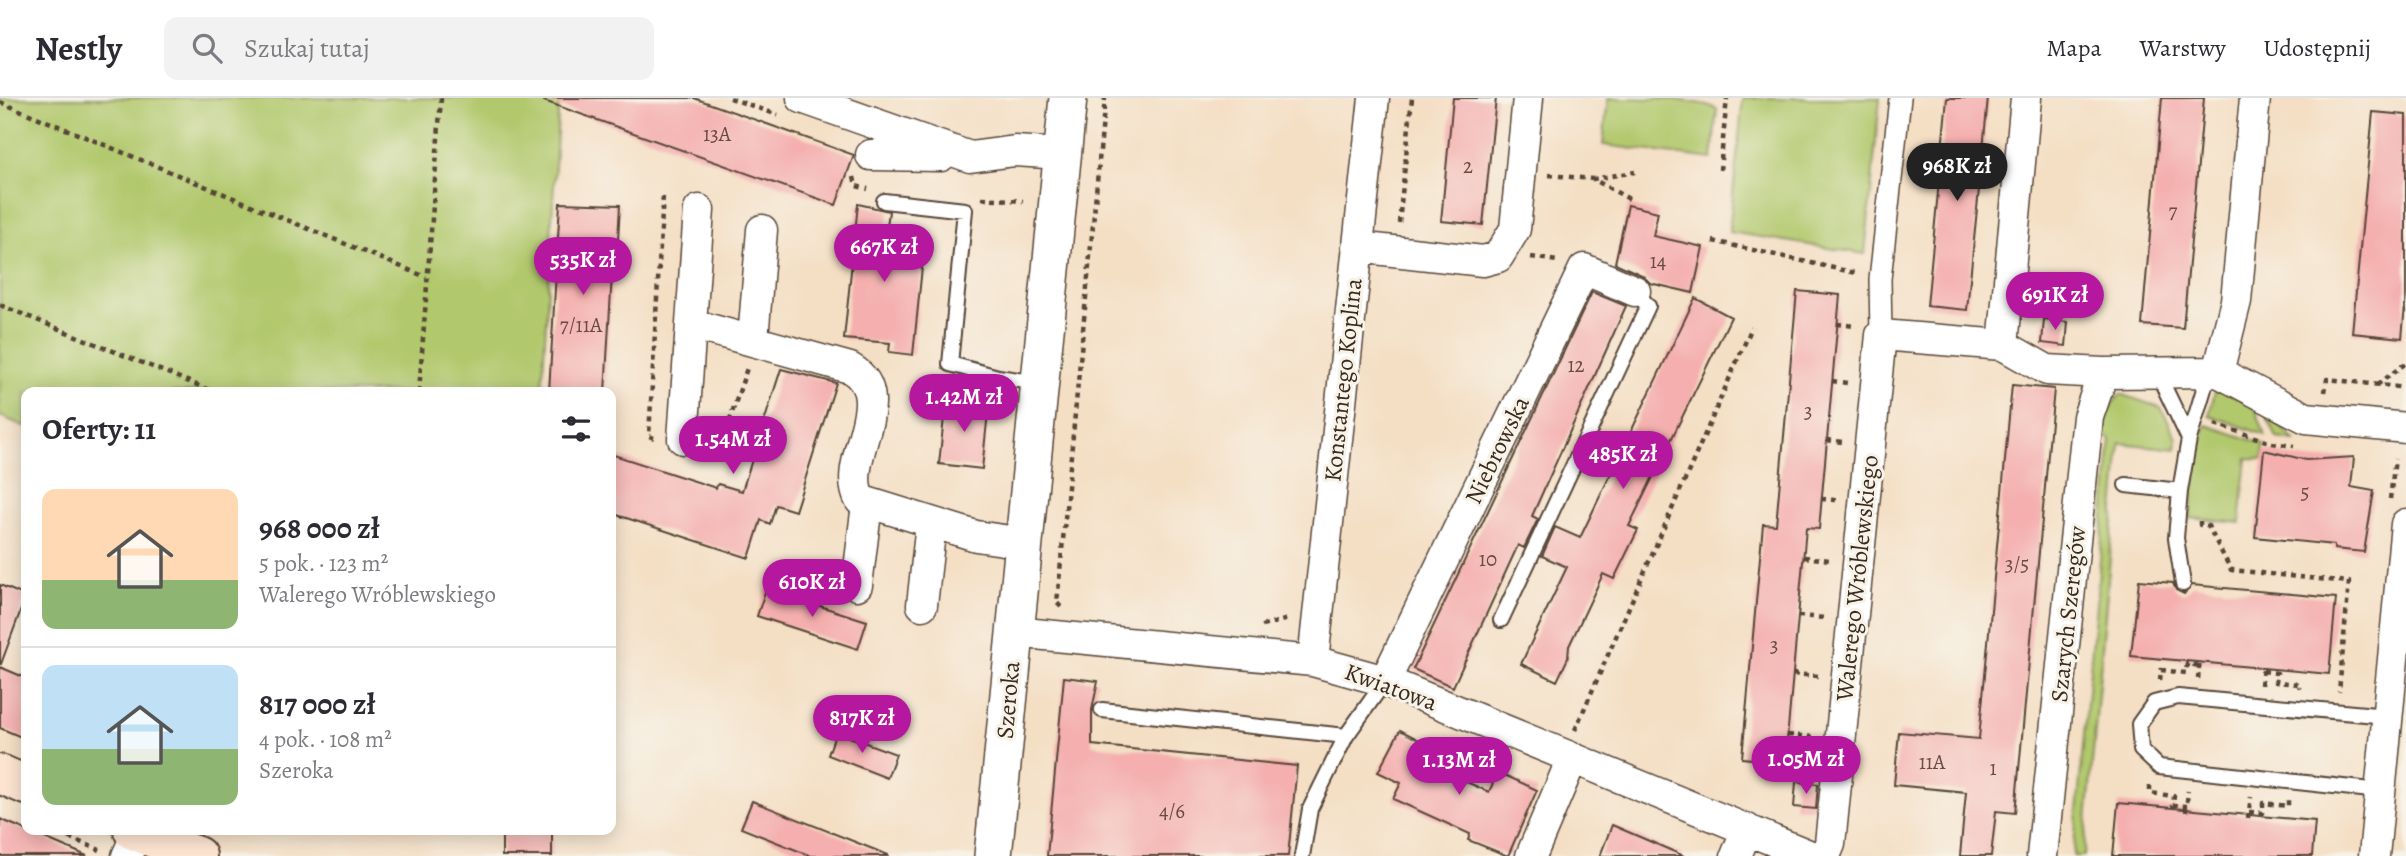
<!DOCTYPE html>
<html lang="pl">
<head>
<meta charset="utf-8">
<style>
	:root { --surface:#fff; --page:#f2f2f3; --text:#2b2b33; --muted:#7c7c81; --line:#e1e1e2; --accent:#b5179e }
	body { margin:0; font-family:Alegreya,serif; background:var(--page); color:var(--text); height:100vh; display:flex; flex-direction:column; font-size:26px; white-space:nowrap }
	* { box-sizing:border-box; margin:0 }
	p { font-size:23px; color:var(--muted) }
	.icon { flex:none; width:38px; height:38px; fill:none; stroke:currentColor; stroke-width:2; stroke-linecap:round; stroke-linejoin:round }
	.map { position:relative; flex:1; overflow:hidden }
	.drawer { position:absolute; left:21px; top:289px; width:595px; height:448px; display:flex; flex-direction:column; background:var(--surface); border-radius:14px; box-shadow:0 4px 18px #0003 }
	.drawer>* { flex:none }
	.price { position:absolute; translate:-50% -60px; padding:0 16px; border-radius:24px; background:var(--accent); color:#fff; font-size:23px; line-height:46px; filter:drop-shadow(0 2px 4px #0008) }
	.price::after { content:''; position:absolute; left:50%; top:42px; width:21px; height:16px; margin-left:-10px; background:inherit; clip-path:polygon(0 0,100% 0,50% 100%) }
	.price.selected { background:#222; color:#fff }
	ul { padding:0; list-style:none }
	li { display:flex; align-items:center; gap:21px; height:175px; padding:0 21px }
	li+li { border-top:2px solid var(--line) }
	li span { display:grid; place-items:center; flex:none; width:196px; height:140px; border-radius:14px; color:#555 }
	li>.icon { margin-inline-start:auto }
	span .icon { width:84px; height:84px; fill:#fffc; stroke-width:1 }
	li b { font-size:30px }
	h2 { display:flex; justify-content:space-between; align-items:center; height:84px; padding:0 21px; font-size:30px }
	header { display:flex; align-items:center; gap:42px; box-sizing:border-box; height:98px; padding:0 35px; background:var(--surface); border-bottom:2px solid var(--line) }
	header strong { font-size:33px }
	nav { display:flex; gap:38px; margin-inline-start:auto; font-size:24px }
	.search { width:490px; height:63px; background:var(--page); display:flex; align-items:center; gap:18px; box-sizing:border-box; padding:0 24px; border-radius:14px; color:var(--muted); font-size:26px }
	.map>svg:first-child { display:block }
	.green { fill:#b1c86c; stroke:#767945; stroke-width:2 }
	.building { fill:#f4afae }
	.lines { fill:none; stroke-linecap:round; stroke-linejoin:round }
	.service-casing { stroke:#574537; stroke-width:18 }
	.pedestrian-casing { stroke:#574537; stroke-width:24 }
	.minor-casing { stroke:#574537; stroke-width:33 }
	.tertiary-casing { stroke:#574537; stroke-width:40 }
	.secondary-casing { stroke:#574537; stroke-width:42 }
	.path { stroke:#574537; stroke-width:4.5; stroke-dasharray:5 5; stroke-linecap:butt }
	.service { stroke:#fff; stroke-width:14 }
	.pedestrian { stroke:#fff; stroke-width:21 }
	.minor { stroke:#fff; stroke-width:30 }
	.tertiary { stroke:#fff; stroke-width:37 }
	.secondary { stroke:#fde4d1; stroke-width:38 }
	.labels { text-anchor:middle; stroke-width:6; stroke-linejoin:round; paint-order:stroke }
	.number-label { font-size:21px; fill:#694b42 }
	.street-label { font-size:24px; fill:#3b2a1e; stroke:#f7f3e8 }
</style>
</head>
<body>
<header>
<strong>Nestly</strong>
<div class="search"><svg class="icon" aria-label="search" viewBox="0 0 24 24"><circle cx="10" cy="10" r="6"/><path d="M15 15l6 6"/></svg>Szukaj tutaj</div>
<nav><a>Mapa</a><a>Warstwy</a><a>Udostępnij</a></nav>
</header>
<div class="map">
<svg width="2406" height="758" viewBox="0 0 2406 758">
	<rect width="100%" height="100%" fill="#f7f3e8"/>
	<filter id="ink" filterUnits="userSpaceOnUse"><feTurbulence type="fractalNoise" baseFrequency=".0143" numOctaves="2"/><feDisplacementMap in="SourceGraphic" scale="14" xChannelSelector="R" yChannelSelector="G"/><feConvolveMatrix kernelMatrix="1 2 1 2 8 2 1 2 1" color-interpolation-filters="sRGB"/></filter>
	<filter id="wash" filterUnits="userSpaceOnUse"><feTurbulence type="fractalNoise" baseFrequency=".00686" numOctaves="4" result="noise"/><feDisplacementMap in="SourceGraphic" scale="28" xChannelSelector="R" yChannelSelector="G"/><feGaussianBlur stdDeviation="1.57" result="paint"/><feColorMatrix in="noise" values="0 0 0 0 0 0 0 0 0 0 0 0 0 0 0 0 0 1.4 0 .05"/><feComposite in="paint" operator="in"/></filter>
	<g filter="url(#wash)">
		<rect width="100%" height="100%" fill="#f4dfc5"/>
		<path class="green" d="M 0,0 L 559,0 L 542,294 L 26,294 L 26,329 L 0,318 Z
			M 1608,0 C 1635,0 1698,0 1717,11 L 1712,61 L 1603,47 Z
			M 1743,0 L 1880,0 L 1865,156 L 1729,134 Z
			M 2216,290 L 2254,306 L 2265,337 L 2209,317 Z
			M 2121,296 L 2161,310 L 2177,340 L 2176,351 L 2120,345 L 2084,758 L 2073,758 L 2111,341 L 2099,335 L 2112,306 Z
			M 2264,312 L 2295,343 L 2277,340 Z
			M 2206,327 L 2264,346 L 2263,361 L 2247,360 L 2240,425 L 2190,420 L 2198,354 Z"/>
		<g id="blocks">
			<path class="building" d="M 544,0 L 694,0 L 854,57 L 836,107 L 544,3 Z
				M 1453,0 L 1496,0 L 1483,127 L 1441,123 Z
				M 1947,0 L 1988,0 L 1967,212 L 1927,208 Z
				M 2162,0 L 2204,0 L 2183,230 L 2142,227 Z
				M 2373,14 L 2406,17 L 2406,197 L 2402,240 L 2352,235 Z
				M 560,105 L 620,107 L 617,159 L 613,159 L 605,294 L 549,294 Z
				M 858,106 L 889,113 L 886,136 L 925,140 L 913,257 L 889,254 L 890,245 L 844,241 Z
				M 1628,107 L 1658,114 L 1653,138 L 1703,149 L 1693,195 L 1650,185 L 1642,177 L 1615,165 Z
				M 1797,193 L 1840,197 L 1819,431 L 1806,430 L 1785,664 L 1742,660 L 1763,426 L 1776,427 Z
				M 1592,194 L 1626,208 L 1532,418 L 1538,421 L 1524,450 L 1518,447 L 1453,589 L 1413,571 Z
				M 1695,200 L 1731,219 L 1629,428 L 1638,432 L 1614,481 L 1603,476 L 1569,548 L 1568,560 L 1557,583 L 1521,566 L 1567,469 L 1542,458 L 1555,429 L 1580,440 Z
				M 2044,221 L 2068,224 L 2066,248 L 2042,245 Z
				M 781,271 L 836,285 L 795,413 L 776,407 L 770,426 L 761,422 L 749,460 L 611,415 L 611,356 L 716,390 L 718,386 L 742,393 Z
				M 2012,287 L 2054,291 L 2015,715 L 1996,713 L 1991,758 L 1960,758 L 1966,694 L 1894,687 L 1899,634 L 1979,641 Z
				M 946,301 L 989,305 L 982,371 L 939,366 Z
				M 2264,352 L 2306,362 L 2354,359 L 2351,389 L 2374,393 L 2364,454 L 2334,451 L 2334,447 L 2255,439 Z
				M 2139,482 L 2173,485 L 2176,492 L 2184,496 L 2192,487 L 2336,500 L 2329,576 L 2131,558 Z
				M 0,487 L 26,498 L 1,566 L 0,566 Z
				M 766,491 L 867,523 L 858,551 L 757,518 Z
				M 0,569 L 26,580 L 26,641 L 0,630 Z
				M 1064,579 L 1098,583 L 1092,612 L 1092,647 L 1297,668 L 1288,758 L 1047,758 Z
				M 1400,632 L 1423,644 L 1414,661 L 1489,694 L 1498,674 L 1537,692 L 1508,758 L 1468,742 L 1470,736 L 1393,701 L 1401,685 L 1378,674 Z
				M 836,634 L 896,656 L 887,680 L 828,657 Z
				M 1796,684 L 1818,686 L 1816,711 L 1794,709 Z
				M 752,703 L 888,757 L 888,758 L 811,758 L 741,730 Z
				M 2118,705 L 2315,723 L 2312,758 L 2113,758 Z
				M 0,721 L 87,758 L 0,758 Z
				M 1612,727 L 1684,758 L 1600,758 Z
				M 502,732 L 552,732 L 552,758 L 502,758 Z"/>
		</g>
	</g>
	<g filter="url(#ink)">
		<use href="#blocks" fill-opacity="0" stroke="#574537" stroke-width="2"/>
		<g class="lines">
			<g class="service-casing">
				<path id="service" d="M 884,103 L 965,112 L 950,266 L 998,279 L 1038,285
					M 2189,341 L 2209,274
					M 2126,387 L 2180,393 L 2189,341 L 2157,274
					M 2180,393 L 2176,440 L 2183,486
					M 1501,522 L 1648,208 L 1635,193
					M 1102,612 L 1346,638
					M 2380,693 L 2159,669 L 2141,652 L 2139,626 L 2154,605 L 2178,599 L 2387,618
					M 1302,758 L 1310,711 L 1346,638 L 1385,583"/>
			</g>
			<g class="pedestrian-casing">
				<path id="pedestrian" d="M 1881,237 L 1880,181 L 1900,0"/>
			</g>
			<g class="minor-casing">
				<path id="minor" d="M 802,0 L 970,59 L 1015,53 L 1062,56
					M 871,57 L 941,58
					M 699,112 L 691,226 L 850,270 C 900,299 838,362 860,402 L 976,438 L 1024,445
					M 1357,149 L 1483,163 L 1498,159 L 1515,131 L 1528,0
					M 753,241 L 762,132
					M 2003,247 L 2026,0
					M 2218,274 L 2236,203 L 2255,0
					M 683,341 L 691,226
					M 857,487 L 867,406
					M 922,507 L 931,426
					M 1014,534 L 1313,563 L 1385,583 L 1811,758
					M 1313,563 L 1374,0
					M 1385,583 L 1584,171 L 1635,193
					M 127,758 L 138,734
					M 1531,758 L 1572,661
					M 1736,758 L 1747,731
					M 1825,758 L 1830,746 L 1881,237 L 2003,247 L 2047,272 L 2103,275 L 2218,274 L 2306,320 L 2406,330
					M 2042,758 L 2088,319 L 2103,275
					M 2374,758 L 2406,426"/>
			</g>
			<g class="tertiary-casing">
				<path id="tertiary" d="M 993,758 L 1068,0"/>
			</g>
			<g class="secondary-casing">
				<path id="secondary" d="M 0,676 L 26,687
					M 133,732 L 197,758"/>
			</g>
			<path class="path" d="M 730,0 L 778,17
				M 0,4 L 426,179
				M 1720,72 L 1727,0
				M 1549,77 L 1593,81
				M 854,79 L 856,88 L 868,91
				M 982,100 L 1023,103
				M 1629,101 L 1593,81 L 1635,74
				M 1399,125 L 1412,0
				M 1713,143 L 1856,175
				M 1531,159 L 1557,163
				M 0,207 L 214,294
				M 2405,213 L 2406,213
				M 1837,226 L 1855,228
				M 1832,283 L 1847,285
				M 2377,287 L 2406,265
				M 419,294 L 441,0
				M 2325,294 L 2327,281 L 2406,290
				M 2215,326 L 2272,345 L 2294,348
				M 654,340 L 649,338 L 663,97
				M 1827,342 L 1842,344
				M 706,357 L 717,360 L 747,270
				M 1821,401 L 1836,402
				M 2390,401 L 2395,361
				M 2200,423 L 2200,427 L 2208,428 L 2231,472 L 2349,484 L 2339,594
				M 1804,459 L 1830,462
				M 1061,509 L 1057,505 L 1105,0
				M 1798,518 L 1825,520
				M 1262,528 L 1288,521
				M 2263,573 L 2277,575 L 2276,584 L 2300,586 L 2299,590
				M 1793,576 L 1819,578
				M 2198,581 L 2200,561
				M 2160,582 L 2161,572 L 2186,575 L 2187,566 L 2200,568
				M 2261,587 L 2263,567
				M 1575,632 L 1752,229
				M 1788,637 L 1814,639
				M 2150,688 L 2150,695 L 2174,698 L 2173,707 L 2187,708
				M 2186,714 L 2188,693
				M 2249,714 L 2263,715 L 2263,705 L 2288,708 L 2288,702
				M 2248,720 L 2251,699
				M 50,732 L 100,752"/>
			<use href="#service" class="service"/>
			<use href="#pedestrian" class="pedestrian"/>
			<use href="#minor" class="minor"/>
			<use href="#tertiary" class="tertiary"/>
			<use href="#secondary" class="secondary"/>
		</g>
	</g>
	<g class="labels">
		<g class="number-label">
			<text x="717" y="43">13A</text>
			<text x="1468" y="75">2</text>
			<text x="2173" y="120">7</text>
			<text x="1658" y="170">14</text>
			<text x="581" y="234">7/11A</text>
			<text x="1576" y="274">12</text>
			<text x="1808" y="320">3</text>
			<text x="2305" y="401">5</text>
			<text x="1488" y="468">10</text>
			<text x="2017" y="473">3/5</text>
			<text x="1774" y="554">3</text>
			<text x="1932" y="671">11A</text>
			<text x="1993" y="677">1</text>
			<text x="1172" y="720">4/6</text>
		</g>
		<g class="street-label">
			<text transform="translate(1343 282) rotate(-84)" y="8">Konstantego Koplina</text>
			<text transform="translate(1497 352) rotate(-64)" y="8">Niebrowska</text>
			<text transform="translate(1857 480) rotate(-84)" y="8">Walerego Wróblewskiego</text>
			<text transform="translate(2068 516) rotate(-84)" y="8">Szarych Szeregów</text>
			<text transform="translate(1391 589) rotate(20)" y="8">Kwiatowa</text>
			<text transform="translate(1008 602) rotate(-85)" y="8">Szeroka</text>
		</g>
	</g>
</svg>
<b class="price selected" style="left:1957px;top:105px">968K zł</b>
<b class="price" style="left:884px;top:186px">667K zł</b>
<b class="price" style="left:583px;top:199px">535K zł</b>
<b class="price" style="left:2055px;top:234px">691K zł</b>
<b class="price" style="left:964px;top:336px">1.42M zł</b>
<b class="price" style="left:733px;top:378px">1.54M zł</b>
<b class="price" style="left:1623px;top:393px">485K zł</b>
<b class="price" style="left:812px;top:521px">610K zł</b>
<b class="price" style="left:862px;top:657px">817K zł</b>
<b class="price" style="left:1806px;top:698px">1.05M zł</b>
<b class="price" style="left:1459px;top:699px">1.13M zł</b>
<section class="drawer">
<h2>Oferty: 11<svg class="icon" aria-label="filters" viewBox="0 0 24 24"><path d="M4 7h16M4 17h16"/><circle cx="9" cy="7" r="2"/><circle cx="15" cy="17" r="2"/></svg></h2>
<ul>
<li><span style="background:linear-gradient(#ffd9b3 65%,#8fb573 0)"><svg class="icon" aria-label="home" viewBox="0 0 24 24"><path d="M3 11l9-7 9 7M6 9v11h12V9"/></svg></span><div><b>968 000 zł</b><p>5 pok. · 123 m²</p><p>Walerego Wróblewskiego</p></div></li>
<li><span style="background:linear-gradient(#bfe0f5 60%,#8fb573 0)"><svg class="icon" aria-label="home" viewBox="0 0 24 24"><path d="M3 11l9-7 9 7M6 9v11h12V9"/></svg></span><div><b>817 000 zł</b><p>4 pok. · 108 m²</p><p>Szeroka</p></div></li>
</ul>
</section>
</div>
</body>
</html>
